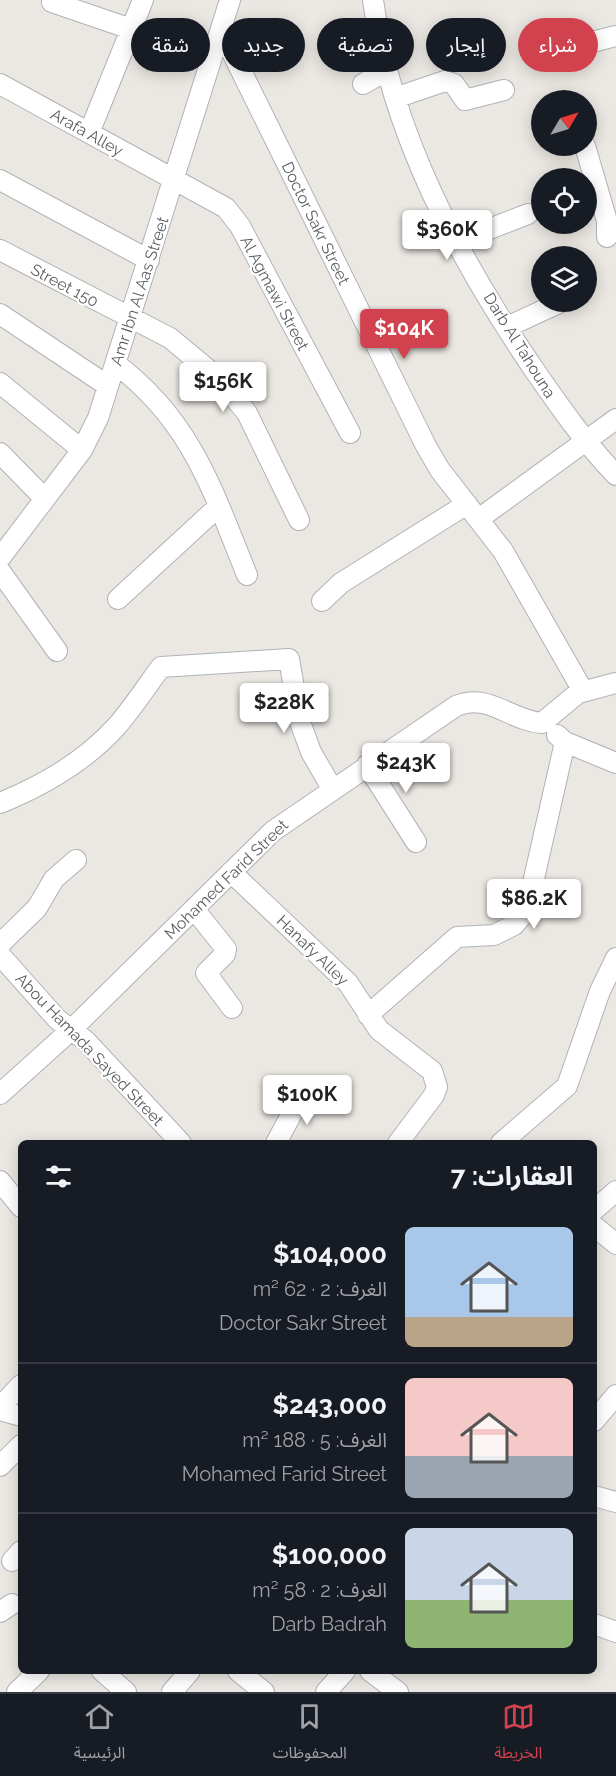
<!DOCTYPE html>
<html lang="ar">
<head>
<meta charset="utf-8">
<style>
	:root { --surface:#171b24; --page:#20242c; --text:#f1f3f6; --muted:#9ea1a6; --line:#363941; --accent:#d2414e }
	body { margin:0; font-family:Raleway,"Noto Sans Arabic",sans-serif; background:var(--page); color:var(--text); direction:rtl; height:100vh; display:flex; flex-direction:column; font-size:22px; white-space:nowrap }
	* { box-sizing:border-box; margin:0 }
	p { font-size:20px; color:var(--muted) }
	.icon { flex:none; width:33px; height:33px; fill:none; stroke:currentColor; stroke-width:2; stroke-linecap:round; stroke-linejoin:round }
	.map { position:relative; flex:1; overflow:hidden; direction:ltr }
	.side { position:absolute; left:18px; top:1140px; width:579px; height:534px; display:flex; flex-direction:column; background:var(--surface); border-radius:9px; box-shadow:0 3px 15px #0003; direction:rtl }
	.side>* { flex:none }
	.hud { position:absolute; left:18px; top:18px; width:580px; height:54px; direction:rtl; display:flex; gap:12px }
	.needle { width:39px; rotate:52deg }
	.controls { position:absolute; left:531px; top:90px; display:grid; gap:12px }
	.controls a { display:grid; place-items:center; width:66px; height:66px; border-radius:50%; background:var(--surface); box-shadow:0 3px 15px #0003; font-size:30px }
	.price { position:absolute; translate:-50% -51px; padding:0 14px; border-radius:6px; background:#fff; color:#222; font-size:20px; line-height:39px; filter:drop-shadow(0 2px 3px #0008) }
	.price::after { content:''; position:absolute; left:50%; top:36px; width:18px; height:14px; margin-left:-9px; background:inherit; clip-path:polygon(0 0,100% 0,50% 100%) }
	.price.current { background:var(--accent); color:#fff }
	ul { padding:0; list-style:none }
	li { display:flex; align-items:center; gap:18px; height:150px; padding:0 24px }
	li+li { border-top:2px solid var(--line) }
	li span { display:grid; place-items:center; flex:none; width:168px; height:120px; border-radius:9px; color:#555 }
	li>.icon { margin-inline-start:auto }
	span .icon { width:72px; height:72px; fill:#fffc; stroke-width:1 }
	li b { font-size:26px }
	h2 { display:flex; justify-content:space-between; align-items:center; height:72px; padding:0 24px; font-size:26px }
	.pill { padding:0 21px; border-radius:27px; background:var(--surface); box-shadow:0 3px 15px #0003; font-size:21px; line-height:54px }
	.pill.current { background:var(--accent); color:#fff }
	.tab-bar { display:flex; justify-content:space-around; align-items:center; height:84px; border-top:2px solid var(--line); background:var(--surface); font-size:16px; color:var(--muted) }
	.tab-bar a { display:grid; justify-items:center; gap:3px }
	.tab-bar .current { color:var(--accent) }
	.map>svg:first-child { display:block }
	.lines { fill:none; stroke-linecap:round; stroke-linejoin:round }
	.street-casing { stroke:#afb3b5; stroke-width:22 }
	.street { stroke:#fff; stroke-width:20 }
	.labels { text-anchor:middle; stroke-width:4.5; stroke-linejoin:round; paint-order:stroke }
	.street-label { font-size:16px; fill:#5a5e60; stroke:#fff }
</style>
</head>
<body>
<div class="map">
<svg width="616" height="1692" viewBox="0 0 616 1692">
	<rect width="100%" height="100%" fill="#ebe7e2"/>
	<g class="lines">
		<g class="street-casing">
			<path id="street" d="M 373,0 C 391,134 460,261 535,371 C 560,407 585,443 616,475
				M 52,2 L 131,29
				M 221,30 L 426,446 L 440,470 L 503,551 L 583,691
				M 343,42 L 376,25
				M 568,48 L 616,36
				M 0,84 L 226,208 L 240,226 L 350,433
				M 363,84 L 387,70
				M 395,98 L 445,81 L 454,84 L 465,100 L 504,90
				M 89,133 L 143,0
				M 585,146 L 607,221 L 607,237
				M 0,180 L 149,260
				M 458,241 L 528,214
				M 0,250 L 170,338 L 217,377 L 247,413 L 299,520
				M 0,314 L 108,386
				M 507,327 L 561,302
				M 116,364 C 192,422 212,489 247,575
				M 0,383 L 82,450
				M 0,453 L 45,499
				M 480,518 L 616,419
				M 0,558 L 82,450 L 98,418 L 230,0
				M 0,571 L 57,651
				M 118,599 L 219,506
				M 322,601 L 341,583 L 467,504
				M 557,735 L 565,742 L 616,763
				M 367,765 L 416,842
				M 0,803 C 42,786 85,761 116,727 C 132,709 146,687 161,667 L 289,659 L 300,722 L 311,752 L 333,790
				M 231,872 L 348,983 L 379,1030 L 432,1071 L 437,1087 L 434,1095 L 398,1143
				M 194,909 L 226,949 L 225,954 L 206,973 L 232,1008
				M 0,944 L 37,908 L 54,879 L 76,860
				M 0,955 L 57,1019 L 86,1041 L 181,1143
				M 368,1015 L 457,937 L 494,935 L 514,925 L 521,917 L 530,896 L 565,742
				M 0,1094 L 71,1030 L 273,831 L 456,706 C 488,692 511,721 542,723 L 578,693 L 616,683
				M 276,1143 L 305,1089
				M 501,1143 L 567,1086 L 600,991 L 616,958
				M 0,1181 L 21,1207
				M 594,1210 L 616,1191
				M 594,1226 L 616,1244
				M 0,1407 L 21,1385
				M 0,1410 L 21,1416
				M 594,1421 L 616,1395
				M 0,1466 L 21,1445
				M 594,1496 L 616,1502
				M 12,1561 L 21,1551
				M 0,1612 L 12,1604
				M 594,1624 L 616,1632
				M 102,1671 L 126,1692
				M 238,1671 L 264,1692
				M 370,1671 L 398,1692
				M 17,1692 L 39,1671
				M 172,1692 L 190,1671
				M 326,1692 L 345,1671"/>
		</g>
		<use href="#street" class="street"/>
	</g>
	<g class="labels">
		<g class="street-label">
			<text transform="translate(87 132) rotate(29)" y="6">Arafa Alley</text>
			<text transform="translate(316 223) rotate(64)" y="6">Doctor Sakr Street</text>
			<text transform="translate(65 285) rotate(28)" y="6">Street 150</text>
			<text transform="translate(139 291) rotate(-72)" y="6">Amr Ibn Al Aas Street</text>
			<text transform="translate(275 293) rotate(62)" y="6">Al Agmawi Street</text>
			<text transform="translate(520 345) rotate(58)" y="6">Darb Al Tahouna</text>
			<text transform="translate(226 879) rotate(-44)" y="6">Mohamed Farid Street</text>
			<text transform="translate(313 950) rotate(44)" y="6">Hanafy Alley</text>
			<text transform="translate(90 1049) rotate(46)" y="6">Abou Hamada Sayed Street</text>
		</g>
	</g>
</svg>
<div class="controls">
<a><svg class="needle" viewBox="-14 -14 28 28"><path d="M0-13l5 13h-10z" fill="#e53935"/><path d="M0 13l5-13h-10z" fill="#9ea1a6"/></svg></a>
<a><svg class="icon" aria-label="locate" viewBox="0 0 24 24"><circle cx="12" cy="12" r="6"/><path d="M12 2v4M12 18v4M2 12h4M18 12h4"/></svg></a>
<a><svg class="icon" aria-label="layers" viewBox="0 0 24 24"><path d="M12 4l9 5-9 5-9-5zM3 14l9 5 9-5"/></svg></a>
</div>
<b class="price" style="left:447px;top:261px">$360K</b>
<b class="price current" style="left:404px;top:360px">$104K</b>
<b class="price" style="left:223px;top:413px">$156K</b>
<b class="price" style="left:284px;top:734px">$228K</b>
<b class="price" style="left:406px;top:794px">$243K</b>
<b class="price" style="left:534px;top:930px">$86.2K</b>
<b class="price" style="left:307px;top:1126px">$100K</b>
<div class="hud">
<a class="pill current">شراء</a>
<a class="pill">إيجار</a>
<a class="pill">تصفية</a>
<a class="pill">جديد</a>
<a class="pill">شقة</a>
</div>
<section class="side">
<h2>العقارات: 7<svg class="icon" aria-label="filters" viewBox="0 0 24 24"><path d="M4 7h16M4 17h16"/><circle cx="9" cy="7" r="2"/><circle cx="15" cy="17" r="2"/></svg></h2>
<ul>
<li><span style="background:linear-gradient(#a9c7e8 75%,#b9a48a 0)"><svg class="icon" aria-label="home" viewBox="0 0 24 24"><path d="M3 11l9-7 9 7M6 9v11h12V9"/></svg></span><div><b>$104,000</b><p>الغرف: 2 · 62 m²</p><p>Doctor Sakr Street</p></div></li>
<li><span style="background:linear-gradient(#f6c9c9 65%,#9aa5b1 0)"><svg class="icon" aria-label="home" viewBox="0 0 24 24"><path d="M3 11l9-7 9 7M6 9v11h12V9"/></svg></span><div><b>$243,000</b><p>الغرف: 5 · 188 m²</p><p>Mohamed Farid Street</p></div></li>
<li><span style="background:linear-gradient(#c9d6e8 60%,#8fb573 0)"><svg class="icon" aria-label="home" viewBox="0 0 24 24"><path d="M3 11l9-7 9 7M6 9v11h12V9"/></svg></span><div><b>$100,000</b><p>الغرف: 2 · 58 m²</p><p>Darb Badrah</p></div></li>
</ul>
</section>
</div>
<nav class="tab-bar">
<a class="current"><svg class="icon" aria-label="map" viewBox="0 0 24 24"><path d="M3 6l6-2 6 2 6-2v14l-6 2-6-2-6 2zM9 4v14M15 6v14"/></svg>الخريطة</a>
<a><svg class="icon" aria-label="saved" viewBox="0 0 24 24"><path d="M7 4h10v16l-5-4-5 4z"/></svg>المحفوظات</a>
<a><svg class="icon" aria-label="home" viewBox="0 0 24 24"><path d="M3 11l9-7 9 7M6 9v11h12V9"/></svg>الرئيسية</a>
</nav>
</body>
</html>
